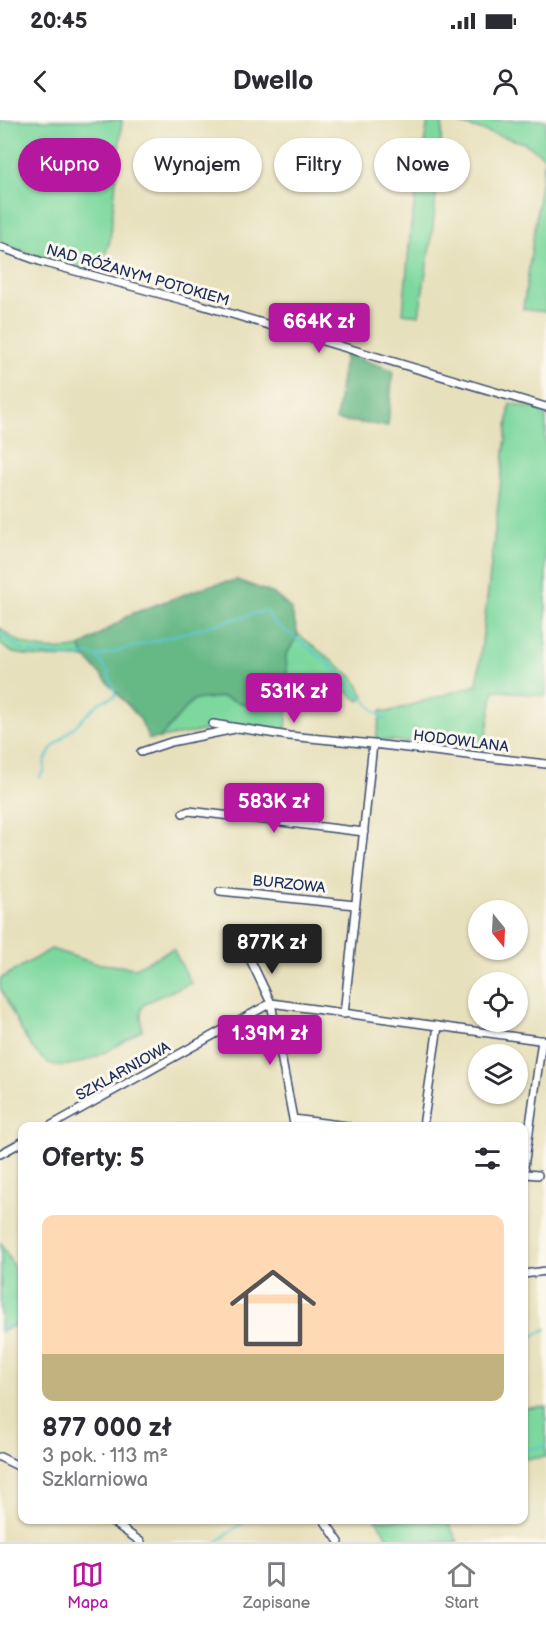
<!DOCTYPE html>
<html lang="pl">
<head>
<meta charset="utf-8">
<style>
	:root { --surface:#fff; --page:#f2f2f3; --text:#2b2b33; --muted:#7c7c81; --line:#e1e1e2; --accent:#b5179e }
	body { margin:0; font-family:"Balsamiq Sans",sans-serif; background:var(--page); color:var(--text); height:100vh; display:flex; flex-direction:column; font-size:22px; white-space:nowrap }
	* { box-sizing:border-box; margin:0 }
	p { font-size:20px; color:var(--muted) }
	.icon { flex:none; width:33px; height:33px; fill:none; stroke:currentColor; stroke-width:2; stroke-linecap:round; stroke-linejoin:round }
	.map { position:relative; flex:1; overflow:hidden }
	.sheet { position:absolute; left:18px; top:1002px; width:510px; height:402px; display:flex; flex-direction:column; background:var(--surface); border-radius:12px; box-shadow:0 2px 4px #0004 }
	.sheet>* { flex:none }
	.top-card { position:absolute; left:18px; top:18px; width:510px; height:54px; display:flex; gap:12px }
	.needle { width:39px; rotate:162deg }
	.buttons { position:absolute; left:468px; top:780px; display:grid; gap:12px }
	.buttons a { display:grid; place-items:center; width:60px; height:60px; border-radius:50%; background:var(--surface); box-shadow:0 2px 4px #0004; font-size:30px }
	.price { position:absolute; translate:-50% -51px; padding:0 14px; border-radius:6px; background:var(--accent); color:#fff; font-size:20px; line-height:39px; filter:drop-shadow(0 2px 3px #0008) }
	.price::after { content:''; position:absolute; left:50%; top:36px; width:18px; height:14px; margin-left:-9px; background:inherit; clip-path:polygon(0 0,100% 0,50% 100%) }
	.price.current { background:#222; color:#fff }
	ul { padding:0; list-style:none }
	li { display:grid; align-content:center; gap:12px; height:318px; padding:0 24px }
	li+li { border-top:2px solid var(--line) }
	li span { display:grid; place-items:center; height:186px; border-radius:12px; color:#555 }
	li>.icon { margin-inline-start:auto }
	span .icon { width:108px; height:108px; fill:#fffc; stroke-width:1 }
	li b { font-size:26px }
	h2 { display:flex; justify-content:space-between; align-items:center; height:72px; padding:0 24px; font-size:26px }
	.chip { padding:0 21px; border-radius:27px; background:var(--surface); box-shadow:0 2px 4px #0004; font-size:21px; line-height:54px }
	.chip.current { background:var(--accent); color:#fff }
	.status { display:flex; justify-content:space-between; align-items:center; height:42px; padding:0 30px; background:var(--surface); direction:ltr }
	.status svg { height:16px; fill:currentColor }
	header { display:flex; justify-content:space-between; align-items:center; height:78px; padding:0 24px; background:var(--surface); font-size:27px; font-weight:700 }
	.tabs { display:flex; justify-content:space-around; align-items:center; height:84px; border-top:2px solid var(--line); background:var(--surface); font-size:16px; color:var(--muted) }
	.tabs a { display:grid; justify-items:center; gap:3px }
	.tabs .current { color:var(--accent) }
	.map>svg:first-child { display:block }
	.green { fill:#7dd89e; stroke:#4c847e; stroke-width:1.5 }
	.forest { fill:#66b885; stroke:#407472; stroke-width:1.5 }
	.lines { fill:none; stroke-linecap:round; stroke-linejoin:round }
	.stream { stroke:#59c6d0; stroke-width:2 }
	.minor-casing { stroke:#3a4a6c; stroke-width:10 }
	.minor { stroke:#fff; stroke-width:7 }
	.labels { text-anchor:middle; stroke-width:6; stroke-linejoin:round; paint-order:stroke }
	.street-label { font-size:15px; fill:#1b2f5e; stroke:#fbf7ec }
</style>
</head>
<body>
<div class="status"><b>20:45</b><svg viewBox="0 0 49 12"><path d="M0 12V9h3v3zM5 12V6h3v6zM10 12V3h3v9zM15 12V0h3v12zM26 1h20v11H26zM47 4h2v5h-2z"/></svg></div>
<header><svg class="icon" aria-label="back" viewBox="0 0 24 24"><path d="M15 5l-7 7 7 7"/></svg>Dwello<svg class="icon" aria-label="person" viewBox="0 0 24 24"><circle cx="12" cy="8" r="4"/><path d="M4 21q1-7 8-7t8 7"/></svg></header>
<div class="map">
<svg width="546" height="1422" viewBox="0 0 546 1422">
	<rect width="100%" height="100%" fill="#fbf7ec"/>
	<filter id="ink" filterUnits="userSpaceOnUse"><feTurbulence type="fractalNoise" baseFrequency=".0167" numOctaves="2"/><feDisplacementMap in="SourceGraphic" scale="12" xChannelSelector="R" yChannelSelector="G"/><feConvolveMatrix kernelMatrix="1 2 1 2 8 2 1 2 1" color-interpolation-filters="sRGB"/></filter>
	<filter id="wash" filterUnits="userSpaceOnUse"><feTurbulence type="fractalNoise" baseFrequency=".008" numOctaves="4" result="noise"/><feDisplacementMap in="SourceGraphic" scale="24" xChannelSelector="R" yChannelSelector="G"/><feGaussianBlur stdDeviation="1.35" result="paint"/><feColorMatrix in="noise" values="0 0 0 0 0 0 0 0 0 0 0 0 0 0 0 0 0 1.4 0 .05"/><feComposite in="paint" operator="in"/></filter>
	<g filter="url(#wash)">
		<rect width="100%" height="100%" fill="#e7e0bc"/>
		<path class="green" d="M 0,0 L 122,0 L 110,120 L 104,139 L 96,152 L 30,134 L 0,122 Z
			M 428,0 L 443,0 L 433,107 L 419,195 L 403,193 L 411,106 Z
			M 447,0 L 546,0 L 546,192 L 523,189 L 545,37 L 524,23 Z
			M 510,283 L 546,292 L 546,576 L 494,570 L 484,630 L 376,619 L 381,590 L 388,592 L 477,565 Z
			M 0,508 C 22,529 50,533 80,527 L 86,538 L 38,537 L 13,533 L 0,524 Z
			M 298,514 L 355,559 L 364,576 L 359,581 L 345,570 L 290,564 L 286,610 L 245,604 L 160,618 L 193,580 L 224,577 L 252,587 L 286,536 Z
			M 51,829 L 94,843 L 135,848 L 173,829 L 191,863 C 181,868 148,879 143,886 C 139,892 142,903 142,910 C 121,924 68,959 44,940 C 25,925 12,890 0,868 L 0,859 Z
			M 1,1123 L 22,1163 L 22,1203 L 0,1212 Z
			M 546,1287 L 546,1337 L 524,1339 L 524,1288 Z
			M 376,1400 L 447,1400 L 458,1422 L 391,1422 Z"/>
		<path class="forest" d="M 345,234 L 393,250 L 388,306 L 336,300 Z
			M 237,460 L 274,474 L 291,489 L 298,514 L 286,536 L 288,564 L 252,587 L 224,577 L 193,580 L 160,618 L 149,619 L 140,599 L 86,538 L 80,527 L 131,494 L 207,466 Z"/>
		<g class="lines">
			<path class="stream" d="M 0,514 L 24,531
				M 29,532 L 69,537 L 91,534 L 96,537 L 264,491 L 268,492 L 271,500 L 327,542 L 383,599 L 386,599
				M 97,538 L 108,552 L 116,575
				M 39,658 L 44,651 L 45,641 L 51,629 L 100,582 L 115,576
				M 0,1210 L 22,1200
				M 524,1221 L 546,1209
				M 524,1330 L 546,1326
				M 217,1422 L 246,1400"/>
		</g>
	</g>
	<g filter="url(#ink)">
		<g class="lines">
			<g class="minor-casing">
				<path id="minor" d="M 0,127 L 42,142 L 198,184 L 546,287
					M 213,604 L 289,616 L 373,624
					M 141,632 L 171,622 L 235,609
					M 183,693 L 189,691 L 364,712
					M 220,771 L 355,785
					M 250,839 L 271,883 L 294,1004
					M 344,894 L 373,624 L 546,644
					M 293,999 L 347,1006
					M 50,1006 L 271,883 L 546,921
					M 423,1006 L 438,906
					M 0,1034 L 22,1022
					M 538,1055 L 526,1054 L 524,1047 L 542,920
					M 524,1154 L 546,1151
					M 0,1337 L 22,1348
					M 110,1400 L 141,1422
					M 324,1400 L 339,1422"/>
			</g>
			<use href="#minor" class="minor"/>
		</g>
	</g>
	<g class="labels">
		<g class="street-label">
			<text transform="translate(138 155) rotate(16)" y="5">NAD RÓŻANYM POTOKIEM</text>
			<text transform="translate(461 621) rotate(7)" y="5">HODOWLANA</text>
			<text transform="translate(289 764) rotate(6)" y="5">BURZOWA</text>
			<text transform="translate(123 951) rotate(-29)" y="5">SZKLARNIOWA</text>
		</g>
	</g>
</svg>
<div class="buttons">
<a><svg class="needle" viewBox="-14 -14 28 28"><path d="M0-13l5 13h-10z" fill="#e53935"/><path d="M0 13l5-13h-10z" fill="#7c7c81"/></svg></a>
<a><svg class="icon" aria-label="locate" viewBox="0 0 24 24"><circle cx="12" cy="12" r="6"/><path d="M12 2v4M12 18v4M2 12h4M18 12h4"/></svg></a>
<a><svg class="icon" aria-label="layers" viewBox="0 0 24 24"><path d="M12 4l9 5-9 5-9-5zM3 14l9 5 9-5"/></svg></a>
</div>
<b class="price" style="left:319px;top:234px">664K zł</b>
<b class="price" style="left:294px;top:604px">531K zł</b>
<b class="price" style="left:274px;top:714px">583K zł</b>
<b class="price current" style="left:272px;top:855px">877K zł</b>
<b class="price" style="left:270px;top:946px">1.39M zł</b>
<div class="top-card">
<a class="chip current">Kupno</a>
<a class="chip">Wynajem</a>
<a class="chip">Filtry</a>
<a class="chip">Nowe</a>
</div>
<section class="sheet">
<h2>Oferty: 5<svg class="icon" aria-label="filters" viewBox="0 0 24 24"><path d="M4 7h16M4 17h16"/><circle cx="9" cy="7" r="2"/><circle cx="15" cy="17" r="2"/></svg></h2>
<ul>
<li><span style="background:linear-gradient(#ffd9b3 75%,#c2b280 0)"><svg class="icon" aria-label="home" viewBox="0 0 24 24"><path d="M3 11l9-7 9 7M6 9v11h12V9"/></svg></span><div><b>877 000 zł</b><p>3 pok. · 113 m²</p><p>Szklarniowa</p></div></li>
</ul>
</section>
</div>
<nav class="tabs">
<a class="current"><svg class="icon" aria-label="map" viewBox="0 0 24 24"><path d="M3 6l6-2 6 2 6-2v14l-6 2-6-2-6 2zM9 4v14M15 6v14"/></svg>Mapa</a>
<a><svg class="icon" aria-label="saved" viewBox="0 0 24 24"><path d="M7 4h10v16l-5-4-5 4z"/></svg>Zapisane</a>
<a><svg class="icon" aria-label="home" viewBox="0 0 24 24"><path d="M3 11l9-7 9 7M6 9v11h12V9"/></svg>Start</a>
</nav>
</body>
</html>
